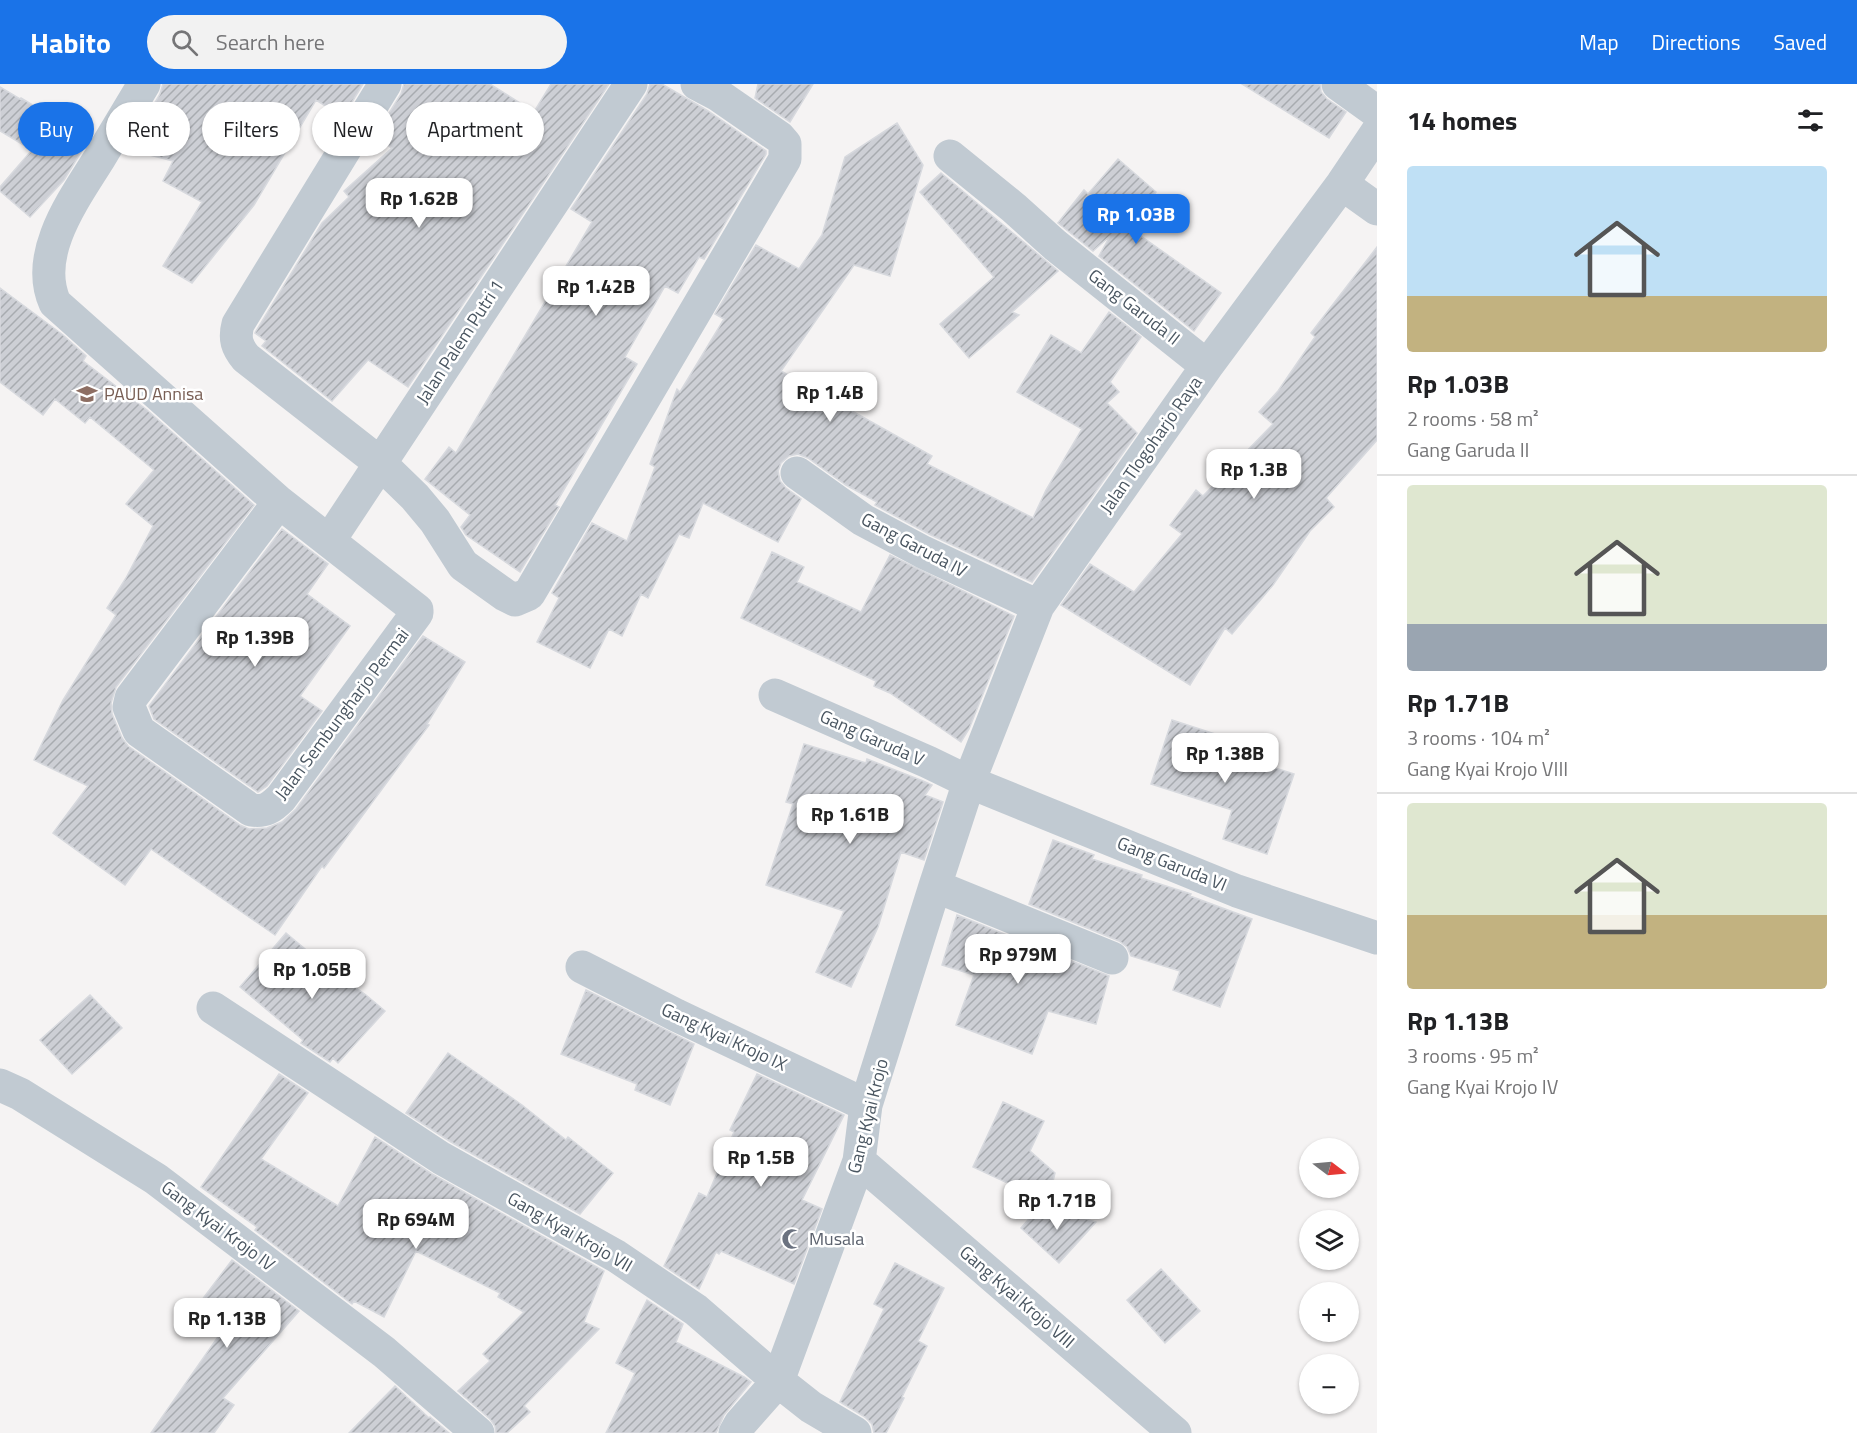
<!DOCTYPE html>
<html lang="en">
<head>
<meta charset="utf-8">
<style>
	:root { --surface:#fff; --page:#f2f2f2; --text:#202124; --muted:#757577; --line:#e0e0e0; --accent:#1a73e8 }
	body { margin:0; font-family:"Titillium Web",sans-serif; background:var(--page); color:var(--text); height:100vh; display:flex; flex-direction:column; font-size:22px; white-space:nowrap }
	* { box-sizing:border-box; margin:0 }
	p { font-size:20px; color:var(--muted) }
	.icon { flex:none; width:33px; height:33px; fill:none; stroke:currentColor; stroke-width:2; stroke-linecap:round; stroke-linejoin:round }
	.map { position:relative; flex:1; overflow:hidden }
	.drawer { display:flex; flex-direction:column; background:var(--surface); width:480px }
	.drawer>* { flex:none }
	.top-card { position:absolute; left:18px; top:18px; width:570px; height:54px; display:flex; gap:12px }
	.needle { width:39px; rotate:106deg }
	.tools { position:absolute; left:1299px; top:1054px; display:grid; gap:12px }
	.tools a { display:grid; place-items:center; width:60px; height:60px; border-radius:50%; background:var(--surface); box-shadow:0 2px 4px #0004; font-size:30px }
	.price { position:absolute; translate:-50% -51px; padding:0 14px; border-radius:12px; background:#fff; color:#222; font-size:20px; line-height:39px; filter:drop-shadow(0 2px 3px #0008) }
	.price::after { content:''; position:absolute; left:50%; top:36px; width:18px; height:14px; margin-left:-9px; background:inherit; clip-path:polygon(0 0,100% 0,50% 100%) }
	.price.active { background:var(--accent); color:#fff }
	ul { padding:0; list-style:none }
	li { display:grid; align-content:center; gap:12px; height:318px; padding:0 30px }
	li+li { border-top:2px solid var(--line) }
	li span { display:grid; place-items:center; height:186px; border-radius:6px; color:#555 }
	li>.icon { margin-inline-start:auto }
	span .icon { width:108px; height:108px; fill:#fffc; stroke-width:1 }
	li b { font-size:26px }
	h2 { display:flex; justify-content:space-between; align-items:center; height:72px; padding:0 30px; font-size:26px }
	.tag { padding:0 21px; border-radius:27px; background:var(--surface); box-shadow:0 2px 4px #0004; font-size:21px; line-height:54px }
	.tag.active { background:var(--accent); color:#fff }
	header { display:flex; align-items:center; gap:36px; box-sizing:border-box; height:84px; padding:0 30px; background:var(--accent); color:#fff }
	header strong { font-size:28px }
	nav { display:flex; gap:33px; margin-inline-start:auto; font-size:21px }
	.search { width:420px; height:54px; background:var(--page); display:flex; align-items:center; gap:15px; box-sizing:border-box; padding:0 21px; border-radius:33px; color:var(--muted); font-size:22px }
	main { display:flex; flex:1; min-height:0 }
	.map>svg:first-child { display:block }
	.building { fill:url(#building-hatch); stroke:#d7d9de; stroke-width:1.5 }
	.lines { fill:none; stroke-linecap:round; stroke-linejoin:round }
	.minor { stroke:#c1cad2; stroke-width:33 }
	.labels { text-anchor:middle; stroke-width:5; stroke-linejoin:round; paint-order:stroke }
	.street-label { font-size:18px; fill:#4a5661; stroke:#fff }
	.education-label { font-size:18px; fill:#785e54; stroke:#fff; text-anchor:start }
	.worship-label { font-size:18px; fill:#5b616d; stroke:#fff; text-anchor:start }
</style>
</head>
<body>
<header>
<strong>Habito</strong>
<div class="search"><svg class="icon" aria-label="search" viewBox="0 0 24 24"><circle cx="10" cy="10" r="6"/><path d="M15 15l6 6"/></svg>Search here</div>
<nav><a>Map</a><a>Directions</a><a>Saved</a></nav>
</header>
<main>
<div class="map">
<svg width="1377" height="1349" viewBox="0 0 1377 1349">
	<defs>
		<pattern id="building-hatch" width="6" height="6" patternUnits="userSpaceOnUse" patternTransform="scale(1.5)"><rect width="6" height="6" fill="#cdcfd5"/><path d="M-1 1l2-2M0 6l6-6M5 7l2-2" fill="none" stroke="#a8abb0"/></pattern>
	</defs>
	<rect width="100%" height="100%" fill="#f5f3f3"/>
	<path class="building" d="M 163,0 L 363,0 L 343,33 L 316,16 L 254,121 L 192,199 L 163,182 L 202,118 L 163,97 L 173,77 L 134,67 L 140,44 L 160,10 Z
		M 404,0 L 490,0 L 534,28 L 551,0 L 609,0 L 408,303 L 368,276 L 332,317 L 262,262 L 266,257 L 255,249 L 256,247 L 322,139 L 349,113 L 344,107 L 392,64 L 374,53 L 401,10 Z
		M 650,0 L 662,0 L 708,27 L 766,67 L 766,70 L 704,175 L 699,173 L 678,209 L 665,202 L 625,273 L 637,280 L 555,421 L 559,423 L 520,488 L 466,451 L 461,443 L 470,431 L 425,395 L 449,363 L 456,369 L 592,138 L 571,125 L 647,10 Z
		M 758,0 L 813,0 L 790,38 L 755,14 Z
		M 1242,0 L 1320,0 L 1321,8 L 1327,15 L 1346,28 L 1329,54 Z
		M 0,3 L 20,15 L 21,14 L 89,55 L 64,96 L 30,133 L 0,107 L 0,103 L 32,66 L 0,47 Z
		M 897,39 L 923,81 L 890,192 L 854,181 L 781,287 L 932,372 L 927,380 L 1033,434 L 1046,406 L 1082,345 L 1017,308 L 1051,251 L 1081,269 L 1109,228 L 1141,253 L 1110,298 L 1119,308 L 1107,319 L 1137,349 L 1032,498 L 931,451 L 875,421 L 877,418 L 846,401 L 808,374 L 798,370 L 789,372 L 781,379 L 778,387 L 780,397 L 786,404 L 801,415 L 778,458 L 703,419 L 689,454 L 679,450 L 648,514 L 641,510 L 622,552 L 609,545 L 590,584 L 537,558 L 559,514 L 552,509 L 592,439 L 627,457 L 655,383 L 650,380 L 677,305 L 680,308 L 724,235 L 715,230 L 756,161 L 799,185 L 822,151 L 845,73 Z
		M 1118,75 L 1156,108 L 1130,138 L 1128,137 L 1124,140 L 1221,209 L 1194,247 L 1099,172 L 1110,152 L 1093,167 L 1058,139 L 1084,106 L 1088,110 Z
		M 941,89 L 1058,187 L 1012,228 L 1019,231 L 969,274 L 940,240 L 994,193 L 920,108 Z
		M 1377,163 L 1377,356 L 1326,414 L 1334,423 L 1310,447 L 1273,501 L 1232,550 L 1225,544 L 1190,601 L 1061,521 L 1090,480 L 1134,508 L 1182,450 L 1170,441 L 1196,406 L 1203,412 L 1273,340 L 1259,328 L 1278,307 L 1315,253 L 1311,249 Z
		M 0,204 L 63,251 L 86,272 L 83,277 L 147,326 L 254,421 L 116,603 L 111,619 L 112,630 L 122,654 L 128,662 L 240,741 L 249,745 L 267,744 L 282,738 L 296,725 L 423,552 L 465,578 L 427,640 L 429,641 L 324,784 L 322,782 L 275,851 L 151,765 L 125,801 L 53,749 L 88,702 L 34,676 L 63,616 L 116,531 L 107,524 L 126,494 L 153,442 L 126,420 L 154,386 L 90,333 L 85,339 L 55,315 L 43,331 L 0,298 Z
		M 282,445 L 328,480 L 307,510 L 350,542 L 300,612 L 322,627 L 267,702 L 258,708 L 154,635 L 149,622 Z
		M 772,468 L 804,483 L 797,498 L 861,528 L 890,471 L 1014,532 L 969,645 L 961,658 L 890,609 L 874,602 L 876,597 L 741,534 Z
		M 1172,636 L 1215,650 L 1210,663 L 1294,690 L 1267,770 L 1223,755 L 1232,726 L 1151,700 Z
		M 804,660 L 866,679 L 867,675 L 923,697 L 932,701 L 925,711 L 943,718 L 924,776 L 901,768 L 878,843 L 851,903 L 816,888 L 844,827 L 766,801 L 793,720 L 786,718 Z
		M 1053,756 L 1094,771 L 1092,775 L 1142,791 L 1141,794 L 1191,810 L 1190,812 L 1252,835 L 1220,923 L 1173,906 L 1180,887 L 1131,872 L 1127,863 L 1119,857 L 1029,820 Z
		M 957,831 L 1109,892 L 1096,940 L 1048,927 L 1032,970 L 956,941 L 974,891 L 942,881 Z
		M 286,849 L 347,900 L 348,898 L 366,911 L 385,927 L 338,979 L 333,974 L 330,978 L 301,959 L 303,956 L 240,903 Z
		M 586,906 L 694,960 L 670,1021 L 635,1006 L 637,1000 L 561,970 Z
		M 90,911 L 122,944 L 72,990 L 40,956 Z
		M 448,969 L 522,1021 L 566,1056 L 568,1053 L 613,1089 L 580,1130 L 451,1058 L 406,1029 Z
		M 279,990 L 308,1009 L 261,1075 L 338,1122 L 375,1053 L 432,1090 L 604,1187 L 584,1238 L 599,1245 L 524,1322 L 530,1328 L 507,1349 L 496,1349 L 495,1342 L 490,1335 L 458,1307 L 490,1277 L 483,1270 L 524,1228 L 498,1213 L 500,1209 L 416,1167 L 384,1233 L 354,1217 L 352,1220 L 255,1146 L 257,1143 L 201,1103 Z
		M 757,990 L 844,1031 L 802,1116 L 822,1125 L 794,1200 L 721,1167 L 719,1170 L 716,1168 L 699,1205 L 664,1182 L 699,1109 L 707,1113 L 734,1048 L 730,1046 Z
		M 1003,1018 L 1044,1037 L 1030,1067 L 1055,1089 L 1048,1118 L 973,1083 Z
		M 1041,1121 L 1096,1138 L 1059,1179 L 1021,1144 Z
		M 232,1176 L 299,1227 L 223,1314 L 234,1321 L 214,1349 L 151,1349 L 220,1250 L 192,1229 Z
		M 895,1179 L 944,1204 L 918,1257 L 927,1262 L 902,1313 L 904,1314 L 886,1349 L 874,1349 L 872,1340 L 865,1333 L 840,1318 L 884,1225 L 874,1220 Z
		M 1161,1185 L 1200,1227 L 1165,1259 L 1127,1216 Z
		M 647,1216 L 683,1240 L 676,1258 L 744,1293 L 751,1298 L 724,1331 L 716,1349 L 606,1349 L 635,1289 L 616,1279 Z
		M 395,1302 L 429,1334 L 430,1333 L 449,1349 L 349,1349 Z"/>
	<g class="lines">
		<path class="minor" d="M 144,0 C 129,25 114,50 99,75 C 74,115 33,170 55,219 L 279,418 L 417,526 L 417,529 L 281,714 C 271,724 265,728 251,726 L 139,647 L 129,623 L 131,614 L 279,418
			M 385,0 L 238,240 C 234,255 237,263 246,274 L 380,379 L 415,413 L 435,437 L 463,481 L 505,511 L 515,516 L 529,510 L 785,75 L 785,60 L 779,53 L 718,11 L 697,0
			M 1338,0 L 1377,28
			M 950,72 L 1014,124 L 1055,161 L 1207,282
			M 1342,100 L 1377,125
			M 797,389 L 863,436 L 923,468 L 1038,522
			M 329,457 L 631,0
			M 775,611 L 928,678 L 969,698 L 1237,807 L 1377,854
			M 935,802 L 1112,874
			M 582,883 L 676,931 L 866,1021
			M 213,924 L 441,1074 L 616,1172 L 696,1226 L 778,1297 L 811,1323 L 855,1349
			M 0,1001 L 20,1010 L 156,1095 L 384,1268 L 478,1349
			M 859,1077 L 1175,1349
			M 735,1349 L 740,1340 L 778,1297 L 859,1077 L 866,1021 L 935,802 L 969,698 L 1038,522 L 1207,282 L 1342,100 L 1377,48"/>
	</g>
	<defs>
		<g id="school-bare" transform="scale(1.62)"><path d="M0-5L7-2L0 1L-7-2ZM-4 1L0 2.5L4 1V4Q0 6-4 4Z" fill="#8d6e63" stroke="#fff" stroke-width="2.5" paint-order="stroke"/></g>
		<g id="mosque-bare" transform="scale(1.62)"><path d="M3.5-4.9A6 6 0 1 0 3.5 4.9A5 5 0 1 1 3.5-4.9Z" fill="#6b7280" stroke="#fff" stroke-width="2.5" paint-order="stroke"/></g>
	</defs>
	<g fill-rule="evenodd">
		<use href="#school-bare" x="87" y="310"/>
		<use href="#mosque-bare" x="792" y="1155"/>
	</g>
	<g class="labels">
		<g class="street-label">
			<text transform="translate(1134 223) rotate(38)" y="6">Gang Garuda II</text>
			<text transform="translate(460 258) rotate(-57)" y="6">Jalan Palem Putri 1</text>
			<text transform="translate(1151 361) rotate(-55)" y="6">Jalan Tlogoharjo Raya</text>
			<text transform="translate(914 461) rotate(28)" y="6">Gang Garuda IV</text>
			<text transform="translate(342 630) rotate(-53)" y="6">Jalan Sembungharjo Permai</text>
			<text transform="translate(872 654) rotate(24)" y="6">Gang Garuda V</text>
			<text transform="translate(1172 780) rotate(22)" y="6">Gang Garuda VI</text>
			<text transform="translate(724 953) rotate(25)" y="6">Gang Kyai Krojo IX</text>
			<text transform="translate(868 1032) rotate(-76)" y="6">Gang Kyai Krojo</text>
			<text transform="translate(218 1142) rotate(37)" y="6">Gang Kyai Krojo IV</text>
			<text transform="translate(570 1148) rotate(30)" y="6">Gang Kyai Krojo VII</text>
			<text transform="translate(1017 1213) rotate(41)" y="6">Gang Kyai Krojo VIII</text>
		</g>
		<g class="education-label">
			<text x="104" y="316">PAUD Annisa</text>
		</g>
		<g class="worship-label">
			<text x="809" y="1161">Musala</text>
		</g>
	</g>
</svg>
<div class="tools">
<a><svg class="needle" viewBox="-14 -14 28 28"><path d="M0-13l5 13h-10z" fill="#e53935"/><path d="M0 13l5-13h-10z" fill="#757577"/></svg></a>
<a><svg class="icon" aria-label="layers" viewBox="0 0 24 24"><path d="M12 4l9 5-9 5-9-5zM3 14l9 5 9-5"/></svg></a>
<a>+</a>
<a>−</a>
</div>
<b class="price" style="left:419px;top:145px">Rp 1.62B</b>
<b class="price active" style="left:1136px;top:161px">Rp 1.03B</b>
<b class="price" style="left:596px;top:233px">Rp 1.42B</b>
<b class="price" style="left:830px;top:339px">Rp 1.4B</b>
<b class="price" style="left:1254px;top:416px">Rp 1.3B</b>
<b class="price" style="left:255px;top:584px">Rp 1.39B</b>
<b class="price" style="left:1225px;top:700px">Rp 1.38B</b>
<b class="price" style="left:850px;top:761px">Rp 1.61B</b>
<b class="price" style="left:1018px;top:901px">Rp 979M</b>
<b class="price" style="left:312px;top:916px">Rp 1.05B</b>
<b class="price" style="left:761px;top:1104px">Rp 1.5B</b>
<b class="price" style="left:1057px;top:1147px">Rp 1.71B</b>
<b class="price" style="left:416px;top:1166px">Rp 694M</b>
<b class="price" style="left:227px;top:1265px">Rp 1.13B</b>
<div class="top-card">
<a class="tag active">Buy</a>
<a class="tag">Rent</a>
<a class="tag">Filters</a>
<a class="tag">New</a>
<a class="tag">Apartment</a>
</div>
</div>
<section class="drawer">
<h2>14 homes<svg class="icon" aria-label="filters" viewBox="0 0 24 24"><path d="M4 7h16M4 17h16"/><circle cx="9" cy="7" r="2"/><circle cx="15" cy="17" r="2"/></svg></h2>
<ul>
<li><span style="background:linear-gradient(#bfe0f5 70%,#c2b280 0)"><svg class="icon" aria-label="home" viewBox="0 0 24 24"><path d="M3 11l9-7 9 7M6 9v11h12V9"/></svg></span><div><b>Rp 1.03B</b><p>2 rooms · 58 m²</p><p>Gang Garuda II</p></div></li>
<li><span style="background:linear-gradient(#dfe7d0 75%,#9aa5b1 0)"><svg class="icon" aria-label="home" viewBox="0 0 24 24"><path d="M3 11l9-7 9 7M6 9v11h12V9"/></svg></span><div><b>Rp 1.71B</b><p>3 rooms · 104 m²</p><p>Gang Kyai Krojo VIII</p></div></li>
<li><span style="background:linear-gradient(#dfe7d0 60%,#c2b280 0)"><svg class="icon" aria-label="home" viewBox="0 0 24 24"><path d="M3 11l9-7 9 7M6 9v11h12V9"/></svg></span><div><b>Rp 1.13B</b><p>3 rooms · 95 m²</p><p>Gang Kyai Krojo IV</p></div></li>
</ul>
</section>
</main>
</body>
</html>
